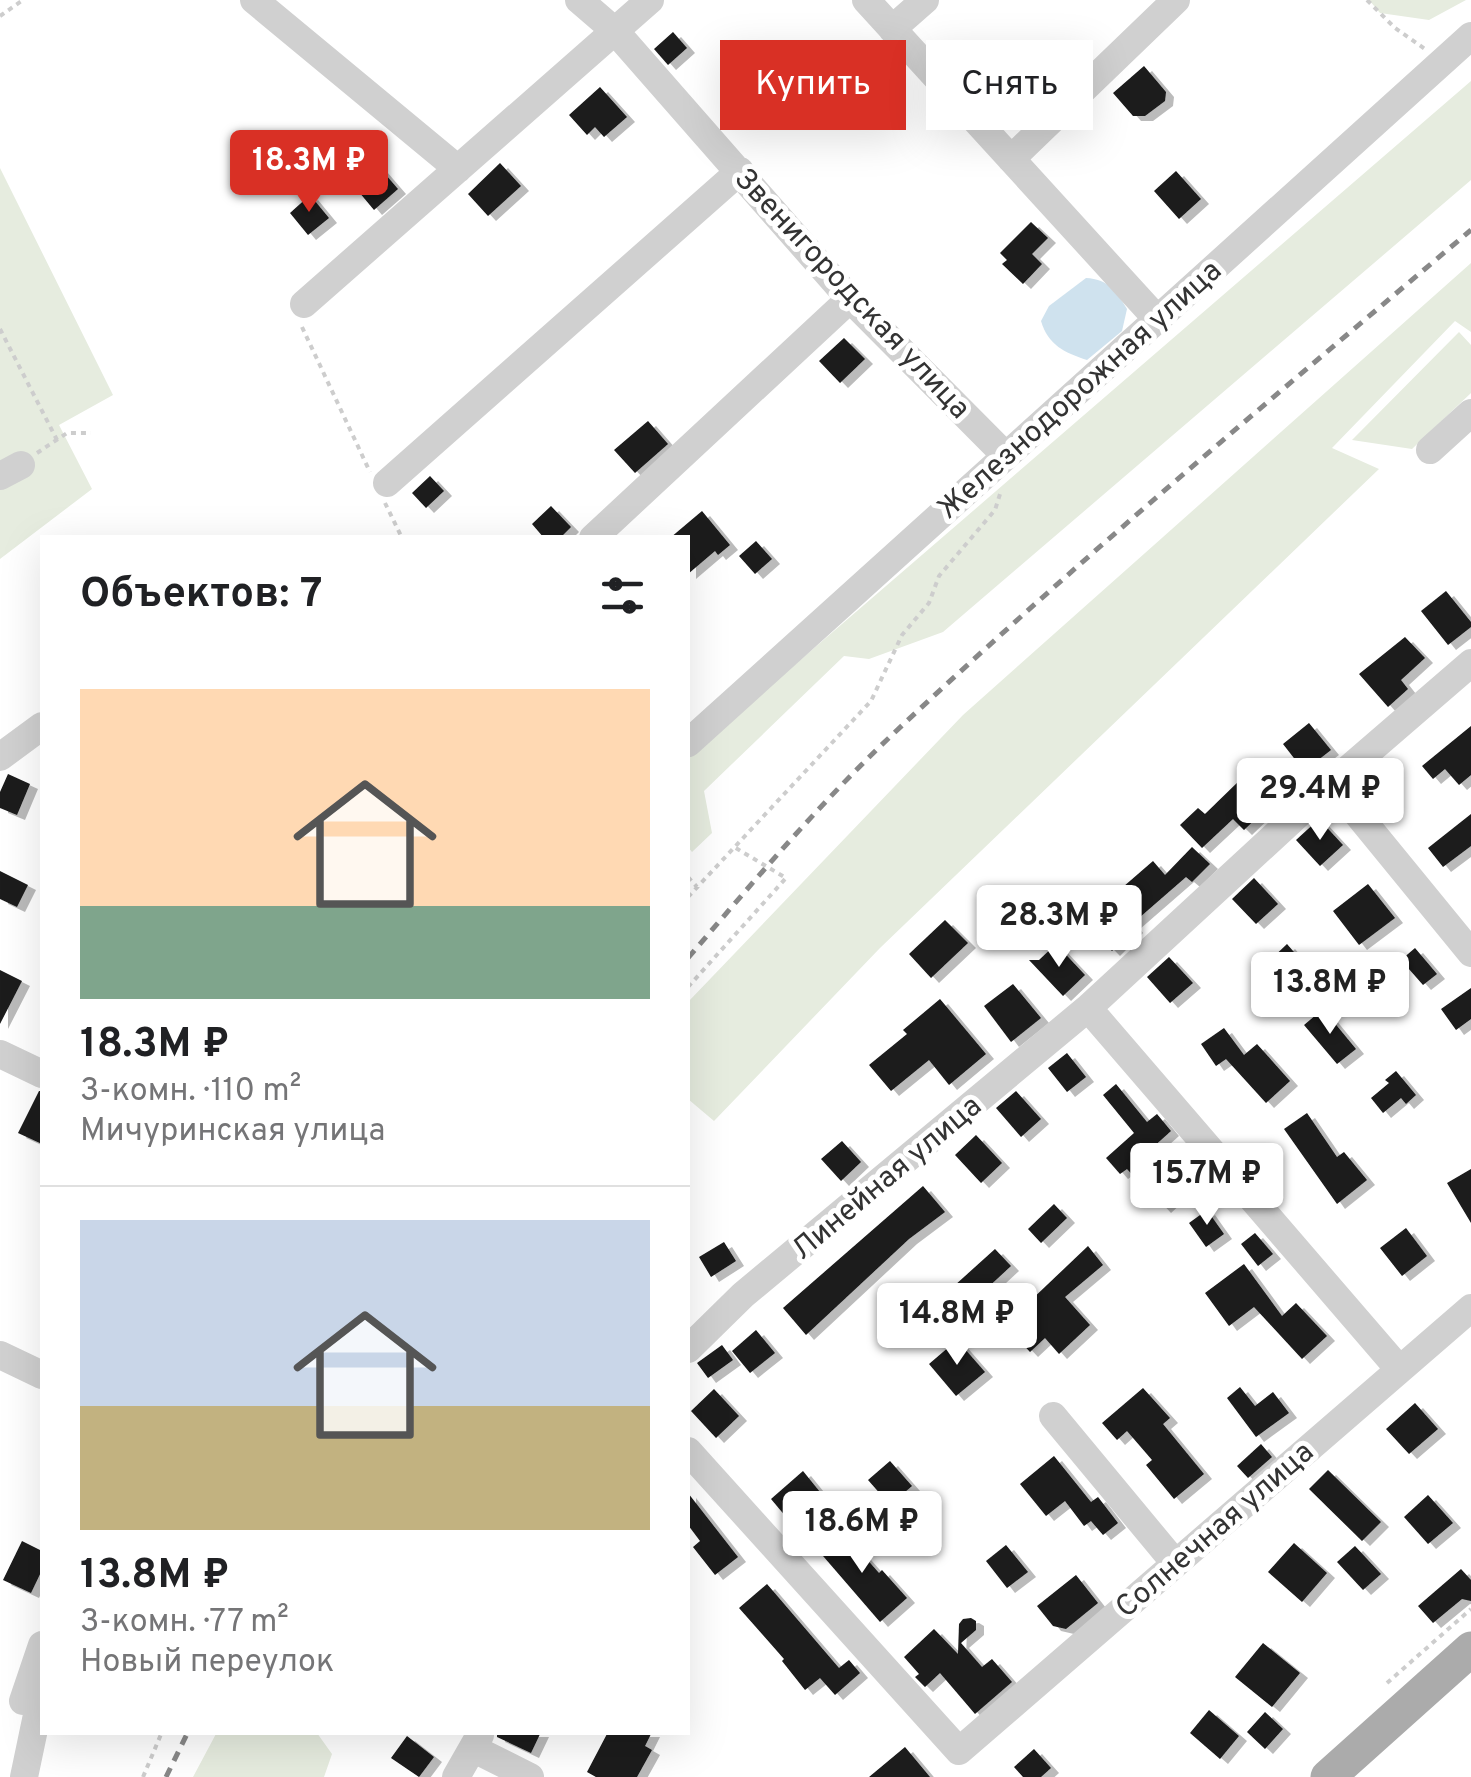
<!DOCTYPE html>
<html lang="ru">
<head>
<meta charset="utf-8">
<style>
	:root { --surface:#fff; --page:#f2f2f2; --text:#202124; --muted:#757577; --line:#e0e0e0; --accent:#d93025 }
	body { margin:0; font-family:Overpass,sans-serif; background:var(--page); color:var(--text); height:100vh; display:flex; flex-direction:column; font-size:38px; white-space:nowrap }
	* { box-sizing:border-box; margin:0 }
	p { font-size:32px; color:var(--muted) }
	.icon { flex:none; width:55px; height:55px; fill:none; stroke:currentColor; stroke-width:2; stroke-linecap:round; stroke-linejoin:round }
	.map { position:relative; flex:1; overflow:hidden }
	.sheet { position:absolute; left:40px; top:535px; width:650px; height:1200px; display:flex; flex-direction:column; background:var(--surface); border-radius:0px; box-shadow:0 10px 40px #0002 }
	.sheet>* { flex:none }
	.banner { position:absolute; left:720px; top:40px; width:600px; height:90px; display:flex; gap:20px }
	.price { position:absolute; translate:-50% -85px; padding:0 22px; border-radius:10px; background:#fff; color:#222; font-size:32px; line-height:65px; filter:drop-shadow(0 2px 5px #0008) }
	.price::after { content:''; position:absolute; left:50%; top:60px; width:30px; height:22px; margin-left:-15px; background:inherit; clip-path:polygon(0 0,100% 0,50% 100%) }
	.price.active { background:var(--accent); color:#fff }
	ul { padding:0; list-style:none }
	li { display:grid; align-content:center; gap:20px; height:530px; padding:0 40px }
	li+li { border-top:2px solid var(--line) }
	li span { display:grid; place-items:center; height:310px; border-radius:0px; color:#555 }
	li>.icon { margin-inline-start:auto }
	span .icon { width:180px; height:180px; fill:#fffc; stroke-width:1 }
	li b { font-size:42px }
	h2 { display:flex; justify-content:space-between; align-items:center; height:120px; padding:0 40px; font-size:42px }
	.tag { padding:0 35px; border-radius:0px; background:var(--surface); box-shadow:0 10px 40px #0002; font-size:35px; line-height:90px }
	.tag.active { background:var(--accent); color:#fff }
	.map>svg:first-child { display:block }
	.green { fill:#e6ecdf }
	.water { fill:#cfe2ee }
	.building { fill:#1a1a1a; filter:url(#shadow) }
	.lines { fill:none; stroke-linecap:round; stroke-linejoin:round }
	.path { stroke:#cdcdcd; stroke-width:4; stroke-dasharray:5 5; stroke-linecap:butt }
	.minor { stroke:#d0d0d0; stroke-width:28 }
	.major { stroke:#ababab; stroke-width:35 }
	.rail { stroke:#888; stroke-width:5; stroke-dasharray:10 8; stroke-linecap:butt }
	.labels { text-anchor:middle; stroke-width:10; stroke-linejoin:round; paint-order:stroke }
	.street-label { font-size:30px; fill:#333; stroke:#fff }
</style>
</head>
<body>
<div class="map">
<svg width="1471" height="1777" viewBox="0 0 1471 1777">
	<defs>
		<filter id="shadow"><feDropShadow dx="8" dy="5" stdDeviation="0" flood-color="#0004"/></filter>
	</defs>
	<rect width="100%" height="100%" fill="#fff"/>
	<path class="green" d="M 1369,0 L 1466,0 L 1429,20 L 1380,13 Z
		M 1471,81 L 1471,180 L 943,632 L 869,659 L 844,656 L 704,791 L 712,833 L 692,852 L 688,847 L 688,757 Z
		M 0,168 L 113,395 L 59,425 L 92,489 L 0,559 Z
		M 1471,263 L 1471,332 L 1455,321 L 1332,448 L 1379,469 L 880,948 L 714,1121 L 688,1099 L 688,1002 L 963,715 Z
		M 1459,332 L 1471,345 L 1471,393 L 1412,449 L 1352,440 Z
		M 217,1732 L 317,1733 L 332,1754 L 324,1777 L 193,1777 Z"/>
	<path class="water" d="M 1086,278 C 1108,279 1116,291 1127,309 L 1122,331 L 1087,360 C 1065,353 1048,345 1041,321 L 1049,306 Z"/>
	<path class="building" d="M 673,32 L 687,48 L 668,65 L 654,49 Z
		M 1144,66 L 1166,92 L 1165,101 L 1145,116 L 1133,116 L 1113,93 Z
		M 600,87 L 627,117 L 604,137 L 595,127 L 587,135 L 569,115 Z
		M 373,160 L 398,189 L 374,210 L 349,180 Z
		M 500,163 L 521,186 L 488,216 L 468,194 Z
		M 1176,171 L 1201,199 L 1179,219 L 1154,191 Z
		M 310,195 L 329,218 L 308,235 L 290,213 Z
		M 1031,222 L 1048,238 L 1032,254 L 1042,264 L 1023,284 L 1002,264 L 1007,260 L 1000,253 Z
		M 844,338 L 865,359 L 840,383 L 819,361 Z
		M 648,421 L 668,444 L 635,473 L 614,450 Z
		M 430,476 L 444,491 L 426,508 L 412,493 Z
		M 551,506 L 571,527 L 560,538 L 544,538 L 532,524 Z
		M 702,511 L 730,545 L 718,555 L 715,551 L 688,574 L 688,538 L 670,538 Z
		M 756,541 L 772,559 L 755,574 L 739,556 Z
		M 1446,591 L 1471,622 L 1471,627 L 1448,645 L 1421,611 Z
		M 1405,637 L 1425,658 L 1401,680 L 1408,689 L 1388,707 L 1359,674 Z
		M 1309,723 L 1331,750 L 1304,771 L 1283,744 Z
		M 1471,726 L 1471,775 L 1459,785 L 1445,769 L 1433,779 L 1422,766 Z
		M 8,774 L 30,784 L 17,815 L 0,808 L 0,792 Z
		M 1241,779 L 1268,807 L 1244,830 L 1233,819 L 1202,848 L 1180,825 L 1198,808 L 1205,814 Z
		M 1471,814 L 1471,846 L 1443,867 L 1428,848 Z
		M 1319,819 L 1343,845 L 1320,866 L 1296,840 Z
		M 1192,847 L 1210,864 L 1192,882 L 1186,877 L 1132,924 L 1135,928 L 1112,951 L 1080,918 L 1103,895 L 1108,900 L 1153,861 L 1165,875 Z
		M 0,871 L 28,885 L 17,907 L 0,899 Z
		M 1254,878 L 1278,904 L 1256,924 L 1232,899 Z
		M 1368,884 L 1395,918 L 1359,945 L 1333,911 Z
		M 945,920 L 968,943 L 931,978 L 909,954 Z
		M 1056,944 L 1085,975 L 1063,996 L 1029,960 L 1039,960 Z
		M 1287,944 L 1300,959 L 1280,978 L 1266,964 Z
		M 1415,948 L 1437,974 L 1423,985 L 1401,960 Z
		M 1169,957 L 1193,983 L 1170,1003 L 1147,977 Z
		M 0,970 L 22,981 L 0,1024 Z
		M 1013,984 L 1041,1018 L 1011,1042 L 984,1006 Z
		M 1471,988 L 1471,1019 L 1456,1030 L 1441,1009 Z
		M 940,999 L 986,1054 L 949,1085 L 929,1060 L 891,1091 L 869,1065 L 907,1034 L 903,1030 Z
		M 1323,1009 L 1356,1049 L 1337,1064 L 1304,1025 Z
		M 1224,1028 L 1244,1055 L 1257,1044 L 1290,1081 L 1266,1103 L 1226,1059 L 1216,1066 L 1201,1044 Z
		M 1067,1053 L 1086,1077 L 1067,1092 L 1048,1068 Z
		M 1396,1071 L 1416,1095 L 1406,1104 L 1401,1098 L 1383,1113 L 1371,1098 L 1389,1083 L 1385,1080 Z
		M 1116,1084 L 1147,1122 L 1157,1114 L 1171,1131 L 1151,1149 L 1186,1187 L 1163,1208 L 1127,1169 L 1120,1174 L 1106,1158 L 1134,1133 L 1103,1095 Z
		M 39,1091 L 42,1091 L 42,1144 L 18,1133 Z
		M 1016,1091 L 1041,1119 L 1021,1137 L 996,1108 Z
		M 1307,1113 L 1337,1157 L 1344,1152 L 1367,1180 L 1337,1204 L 1284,1129 Z
		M 976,1135 L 1002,1163 L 981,1183 L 955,1155 Z
		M 842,1141 L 861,1162 L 841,1181 L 821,1159 Z
		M 1471,1169 L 1471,1223 L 1447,1183 Z
		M 923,1186 L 945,1212 L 909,1239 L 806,1335 L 783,1308 Z
		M 1054,1204 L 1067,1218 L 1041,1243 L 1028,1229 Z
		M 1207,1210 L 1224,1234 L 1206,1247 L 1189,1223 Z
		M 1406,1228 L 1427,1256 L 1402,1276 L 1380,1248 Z
		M 1255,1233 L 1273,1254 L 1258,1266 L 1241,1244 Z
		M 724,1242 L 736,1261 L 711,1277 L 699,1257 Z
		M 1088,1246 L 1103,1265 L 1065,1297 L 1090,1325 L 1059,1354 L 1045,1338 L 1030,1352 L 1005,1325 Z
		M 995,1249 L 1011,1266 L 970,1304 L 954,1286 Z
		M 1244,1264 L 1282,1316 L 1296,1303 L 1327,1336 L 1302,1359 L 1254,1307 L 1229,1326 L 1205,1293 Z
		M 756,1330 L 775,1353 L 750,1373 L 732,1351 Z
		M 957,1340 L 985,1372 L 956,1396 L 929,1364 Z
		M 722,1345 L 733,1360 L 708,1378 L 697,1363 Z
		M 1240,1387 L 1255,1406 L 1273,1392 L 1289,1413 L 1256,1437 L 1227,1398 Z
		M 1143,1388 L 1170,1418 L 1163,1424 L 1204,1474 L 1174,1499 L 1146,1465 L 1152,1460 L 1127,1431 L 1117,1440 L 1102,1423 Z
		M 714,1389 L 739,1416 L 716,1438 L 691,1411 Z
		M 1415,1403 L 1438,1429 L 1409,1454 L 1386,1429 Z
		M 1261,1444 L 1272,1457 L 1248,1478 L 1237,1466 Z
		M 1054,1456 L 1091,1502 L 1098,1497 L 1118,1523 L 1103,1535 L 1091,1521 L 1084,1526 L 1065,1501 L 1046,1516 L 1020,1484 Z
		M 890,1461 L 912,1486 L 890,1505 L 868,1480 Z
		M 1328,1470 L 1381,1522 L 1362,1541 L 1309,1489 Z
		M 803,1471 L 824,1497 L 792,1524 L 771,1499 Z
		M 688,1493 L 738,1557 L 715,1575 L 693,1547 L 700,1541 L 688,1525 Z
		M 1428,1495 L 1453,1523 L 1428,1544 L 1404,1517 Z
		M 840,1529 L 879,1573 L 882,1570 L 907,1598 L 880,1622 L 817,1549 Z
		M 22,1541 L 42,1551 L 42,1570 L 31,1593 L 3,1580 Z
		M 1294,1543 L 1327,1573 L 1302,1602 L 1268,1572 Z
		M 1006,1545 L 1028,1572 L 1007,1588 L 986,1561 Z
		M 1355,1546 L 1381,1574 L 1363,1590 L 1337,1562 Z
		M 1461,1569 L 1471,1580 L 1471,1601 L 1462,1599 L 1433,1623 L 1418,1606 Z
		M 1076,1575 L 1098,1603 L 1066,1629 L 1053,1626 L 1037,1606 Z
		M 767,1584 L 839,1668 L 849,1660 L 860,1673 L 835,1695 L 820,1678 L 805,1690 L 782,1661 L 784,1659 L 739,1608 Z
		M 971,1618 L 976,1621 L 976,1630 L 961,1643 L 982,1667 L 992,1659 L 1012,1682 L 975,1714 L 940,1673 L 925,1687 L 915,1677 L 919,1674 L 904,1657 L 934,1629 L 958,1654 L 959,1624 L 963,1619 Z
		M 1263,1643 L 1300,1673 L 1272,1707 L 1235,1677 Z
		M 1209,1710 L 1239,1736 L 1220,1759 L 1190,1733 Z
		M 1265,1712 L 1283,1729 L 1265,1749 L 1247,1732 Z
		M 497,1732 L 541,1732 L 531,1753 L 497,1737 Z
		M 608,1732 L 652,1732 L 645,1746 L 652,1750 L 637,1777 L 596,1777 L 587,1772 Z
		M 407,1736 L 434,1757 L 419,1777 L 391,1758 Z
		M 905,1747 L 930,1777 L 869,1777 Z
		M 1034,1749 L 1051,1768 L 1041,1777 L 1023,1777 L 1014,1767 Z"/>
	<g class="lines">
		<path class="path" d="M 1367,0 L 1395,28 L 1425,49
			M 0,16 L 23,0
			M 302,327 L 370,472
			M 0,329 L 57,440
			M 37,453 L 67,433 L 91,433
			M 385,503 L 402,538
			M 688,877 L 697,887
			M 688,897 L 871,701 L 902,635 L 929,603 L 939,576 L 995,510 L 1000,494
			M 688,987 L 786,878 L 734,847
			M 1387,1683 L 1471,1609
			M 143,1777 L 162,1732"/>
		<path class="minor" d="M 254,0 L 458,169
			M 579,0 L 615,31 L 850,299 L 1005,455
			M 866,0 L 1158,320
			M 892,29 L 925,0
			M 1011,159 L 1176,0
			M 304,304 L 650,0
			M 1430,450 L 1471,413
			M 0,476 L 21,465
			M 387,483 L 740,171
			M 593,538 L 850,299
			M 688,743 L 1471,36
			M 0,757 L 42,726
			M 1332,783 L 1471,953
			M 1088,1008 L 1399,1369
			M 0,1054 L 42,1074
			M 688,1349 L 743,1295 L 1088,1008 L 1332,783 L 1471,663
			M 0,1355 L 42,1375
			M 1053,1416 L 1175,1563
			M 688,1451 L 959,1751 L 1471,1308
			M 23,1701 L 42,1645
			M 474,1749 L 530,1777
			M 24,1777 L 42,1691
			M 456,1777 L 480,1735"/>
		<path class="major" d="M 1328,1777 L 1471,1649"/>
		<path class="rail" d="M 688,958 C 753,882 819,804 893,734 C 1079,559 1276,395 1471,230
			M 166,1777 L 188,1732"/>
	</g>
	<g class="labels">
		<g class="street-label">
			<text transform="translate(853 293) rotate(47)" y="10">Звенигородская улица</text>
			<text transform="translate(1079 389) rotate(-42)" y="10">Железнодорожная улица</text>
			<text transform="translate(886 1177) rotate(-40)" y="10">Линейная улица</text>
			<text transform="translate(1214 1529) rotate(-41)" y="10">Солнечная улица</text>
		</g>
	</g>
</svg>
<b class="price active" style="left:309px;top:215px">18.3M ₽</b>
<b class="price" style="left:1320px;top:843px">29.4M ₽</b>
<b class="price" style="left:1059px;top:970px">28.3M ₽</b>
<b class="price" style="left:1330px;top:1037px">13.8M ₽</b>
<b class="price" style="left:1207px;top:1228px">15.7M ₽</b>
<b class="price" style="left:957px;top:1368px">14.8M ₽</b>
<b class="price" style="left:862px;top:1576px">18.6M ₽</b>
<div class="banner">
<a class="tag active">Купить</a>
<a class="tag">Снять</a>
</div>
<section class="sheet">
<h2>Объектов: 7<svg class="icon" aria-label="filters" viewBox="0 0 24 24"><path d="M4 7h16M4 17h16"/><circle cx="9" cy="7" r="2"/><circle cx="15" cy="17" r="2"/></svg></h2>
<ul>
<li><span style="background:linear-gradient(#ffd9b3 70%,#7fa58c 0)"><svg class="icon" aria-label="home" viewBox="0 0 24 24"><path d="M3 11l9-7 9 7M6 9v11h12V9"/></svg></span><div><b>18.3M ₽</b><p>3-комн. · 110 m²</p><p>Мичуринская улица</p></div></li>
<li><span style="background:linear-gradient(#c9d6e8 60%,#c2b280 0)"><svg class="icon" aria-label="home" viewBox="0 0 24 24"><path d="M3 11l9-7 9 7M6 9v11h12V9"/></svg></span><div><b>13.8M ₽</b><p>3-комн. · 77 m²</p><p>Новый переулок</p></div></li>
</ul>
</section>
</div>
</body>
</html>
